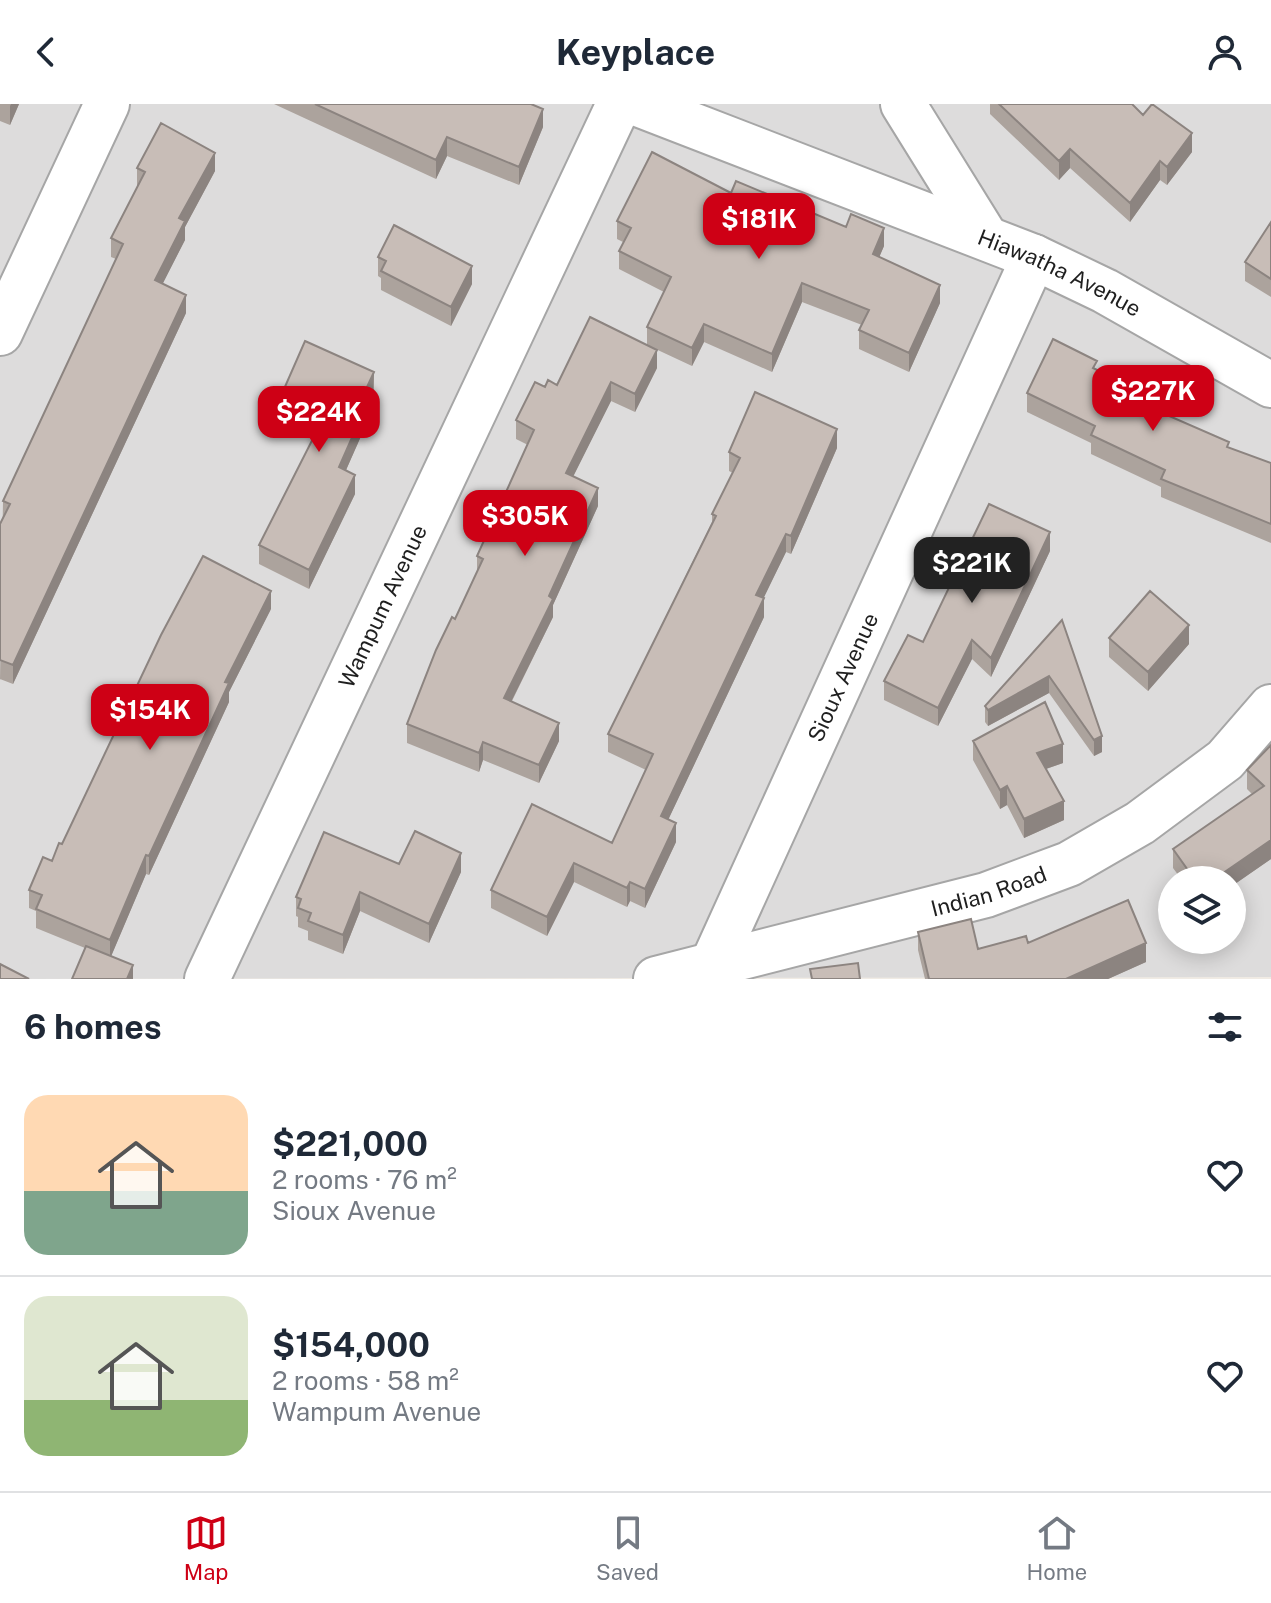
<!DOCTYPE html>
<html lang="en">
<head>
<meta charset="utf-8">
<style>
	:root { --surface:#fff; --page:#f2f2f3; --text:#1f2937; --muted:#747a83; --line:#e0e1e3; --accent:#ce0015 }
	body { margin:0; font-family:"Public Sans",sans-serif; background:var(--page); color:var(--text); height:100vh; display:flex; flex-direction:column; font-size:30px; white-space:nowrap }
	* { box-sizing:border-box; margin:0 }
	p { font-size:26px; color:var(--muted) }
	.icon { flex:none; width:44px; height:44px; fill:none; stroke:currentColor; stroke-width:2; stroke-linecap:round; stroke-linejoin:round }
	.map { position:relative; height:875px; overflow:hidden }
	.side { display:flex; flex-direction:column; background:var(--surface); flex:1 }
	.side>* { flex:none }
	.fabs { position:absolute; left:1158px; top:762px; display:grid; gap:16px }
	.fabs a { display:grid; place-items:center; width:88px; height:88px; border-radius:50%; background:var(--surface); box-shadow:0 4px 20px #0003; font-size:40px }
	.price { position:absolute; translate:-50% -68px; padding:0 18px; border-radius:16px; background:var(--accent); color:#fff; font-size:26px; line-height:52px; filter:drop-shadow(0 2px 4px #0008) }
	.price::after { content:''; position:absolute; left:50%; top:48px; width:24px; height:18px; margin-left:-12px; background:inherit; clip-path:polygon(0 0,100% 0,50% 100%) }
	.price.current { background:#222; color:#fff }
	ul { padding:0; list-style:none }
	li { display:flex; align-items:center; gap:24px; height:200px; padding:0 24px }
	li+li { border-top:2px solid var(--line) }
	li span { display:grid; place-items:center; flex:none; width:224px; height:160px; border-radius:24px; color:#555 }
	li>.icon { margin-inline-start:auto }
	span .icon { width:96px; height:96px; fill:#fffc; stroke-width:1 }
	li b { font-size:34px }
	h2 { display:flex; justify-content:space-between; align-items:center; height:96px; padding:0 24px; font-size:34px }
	header { display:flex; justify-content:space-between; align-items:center; height:104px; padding:0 24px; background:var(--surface); font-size:36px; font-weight:700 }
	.tab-bar { display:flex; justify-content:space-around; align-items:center; height:112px; border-top:2px solid var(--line); background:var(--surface); font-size:22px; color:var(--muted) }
	.tab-bar a { display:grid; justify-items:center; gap:4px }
	.tab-bar .current { color:var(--accent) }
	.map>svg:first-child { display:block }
	.residential { fill:#dddcdc; fill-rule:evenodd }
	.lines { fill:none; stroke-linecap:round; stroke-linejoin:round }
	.minor-casing { stroke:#a6a6a6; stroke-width:48 }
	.minor { stroke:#fff; stroke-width:44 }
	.wall { fill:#aca39d }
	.shaded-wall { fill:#8c8480 }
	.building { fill:#c8bdb7; stroke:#8c8480; stroke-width:2 }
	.labels { text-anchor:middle; stroke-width:6; stroke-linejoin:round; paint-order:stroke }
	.street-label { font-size:22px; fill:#1f1f1f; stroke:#fff }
</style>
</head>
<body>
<header><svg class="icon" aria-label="back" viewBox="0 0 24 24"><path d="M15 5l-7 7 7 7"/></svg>Keyplace<svg class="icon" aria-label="person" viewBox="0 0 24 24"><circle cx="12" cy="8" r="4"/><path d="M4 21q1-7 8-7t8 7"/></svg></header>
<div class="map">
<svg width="1271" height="875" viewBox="0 0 1271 875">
	<rect width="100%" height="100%" fill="#f0ebe4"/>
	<path class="residential" d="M 0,0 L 1271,0 L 1271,873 L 0,875 ZM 1172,776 L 1232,776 L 1232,836 L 1172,836 Z"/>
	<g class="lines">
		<g class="minor-casing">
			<g id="minor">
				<path id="s1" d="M 638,0 L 1034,153 L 1105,187 L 1271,281"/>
				<path d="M 903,0 L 985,132"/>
				<path d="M 0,229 L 107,0"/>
				<path id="s2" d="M 712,861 L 1034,153"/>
				<path id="s3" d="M 207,875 L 619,0"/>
				<path id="s4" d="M 656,875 L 986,791 L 1069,760 L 1140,719 L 1225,656 L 1271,603"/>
			</g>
		</g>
		<use href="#minor" class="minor"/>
	</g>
	<path class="wall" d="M 0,0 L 19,0 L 10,21 L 0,17 Z
		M 274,0 L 489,0 L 543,23 L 519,81 L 447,52 L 436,75 Z
		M 990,0 L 1132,0 L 1143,11 L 1192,48 L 1167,81 L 1160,76 L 1130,118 L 1070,64 L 1059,76 L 990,10 Z
		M 137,64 L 215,67 L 185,123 L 185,136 L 162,180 L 186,209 L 13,580 L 0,575 L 0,576 L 3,397 L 116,155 L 111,153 L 111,134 L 137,83 Z
		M 731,89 L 884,142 L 879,153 L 940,199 L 909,268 L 859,245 L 859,226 L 862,221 L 802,198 L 772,268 L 704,238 L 692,262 L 647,241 L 647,223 L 664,188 L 619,165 L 619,147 L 623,138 L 617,135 L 617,117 Z
		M 1271,118 L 1271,193 L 1245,177 L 1245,158 Z
		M 378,153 L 472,180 L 451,222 L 381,186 L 381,174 L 378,172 Z
		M 657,264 L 635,308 L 611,297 L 573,372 L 598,402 L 553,501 L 553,513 L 512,597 L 559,637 L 539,679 L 483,656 L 479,668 L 407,639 L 407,620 L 477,469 L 477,452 L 528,341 L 516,335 L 516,316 L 545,283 Z
		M 1097,266 L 1165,310 L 1229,344 L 1271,359 L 1271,439 L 1161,393 L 1161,383 L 1091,350 L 1091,339 L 1027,308 L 1027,289 Z
		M 374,268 L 373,305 L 346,366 L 355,390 L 309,485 L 259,460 L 259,441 L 320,320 L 284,304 L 284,285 Z
		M 837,344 L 791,450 L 786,448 L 763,494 L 764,513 L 668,716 L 676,738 L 645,804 L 630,797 L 627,803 L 574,778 L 547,832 L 491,804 L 491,786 L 612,739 L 646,666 L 608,648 L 608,630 L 712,418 L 712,410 L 733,369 L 729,367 L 729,348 Z
		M 1050,447 L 991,573 L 972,555 L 938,622 L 884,596 L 884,577 L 923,538 Z
		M 271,505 L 229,588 L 229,598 L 149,771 L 146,770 L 111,852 L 133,875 L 85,844 L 36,824 L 36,807 L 29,804 L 29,786 L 52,757 L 62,740 Z
		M 1062,516 L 1102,648 L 1094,652 L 1049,589 L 988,622 L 985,618 L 985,602 Z
		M 1109,534 L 1189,540 L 1148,587 L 1109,553 Z
		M 973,637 L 1063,659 L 1046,665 L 1064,716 L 1024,734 L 1007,701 L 1000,705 L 973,656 Z
		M 1271,641 L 1271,755 L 1232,782 L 1232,776 L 1182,776 L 1173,764 L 1173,745 L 1252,690 L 1247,685 L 1247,666 Z
		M 399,760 L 461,768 L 429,839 L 360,807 L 343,850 L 308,836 L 308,827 L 298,823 L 298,813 L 296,812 L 296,793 Z
		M 918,828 L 978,845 L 1028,839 L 1146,858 L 1108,875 L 925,875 L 918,846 Z"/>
	<path class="shaded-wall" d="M 11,0 L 19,0 L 10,21 L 10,2 Z
		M 543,5 L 543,23 L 519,81 L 519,63 Z
		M 1192,29 L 1192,48 L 1167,81 L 1167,63 Z
		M 447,33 L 447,52 L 436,75 L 436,56 Z
		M 1070,45 L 1070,64 L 1059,76 L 1059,57 Z
		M 215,49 L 215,67 L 185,123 L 185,136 L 155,195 L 155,176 L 179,114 Z
		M 1160,57 L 1160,76 L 1130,118 L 1130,99 Z
		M 884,124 L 884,142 L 873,168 L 873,150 Z
		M 472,162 L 472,180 L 451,222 L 451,203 Z
		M 802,179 L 802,198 L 772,268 L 772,250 Z
		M 940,181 L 940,199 L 909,268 L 909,249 Z
		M 186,191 L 186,209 L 13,580 L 13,561 Z
		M 704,220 L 704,238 L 692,262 L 692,244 Z
		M 657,246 L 657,264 L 635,308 L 635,290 Z
		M 374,268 L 373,305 L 339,382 L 339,363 L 367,283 Z
		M 611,278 L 611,297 L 566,387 L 566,369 Z
		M 837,325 L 837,344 L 791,450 L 791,432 Z
		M 355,371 L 355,390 L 309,485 L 309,466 Z
		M 598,384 L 598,402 L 553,501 L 553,513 L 504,612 L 504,594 L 549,492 Z
		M 1050,428 L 1050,447 L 991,573 L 991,554 Z
		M 786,430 L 786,448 L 756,510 L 756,491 Z
		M 271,487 L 271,505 L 229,588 L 229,598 L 149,771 L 149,752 L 225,578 Z
		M 764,494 L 764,513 L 661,731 L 661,712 Z
		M 1189,521 L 1189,540 L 1148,587 L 1148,568 Z
		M 972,536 L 972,555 L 938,622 L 938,604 Z
		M 1049,572 L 1049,589 L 988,622 L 988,606 Z
		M 559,619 L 559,637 L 539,679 L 539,661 Z
		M 1102,632 L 1102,648 L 1094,652 L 1094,636 Z
		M 483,638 L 483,656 L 479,668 L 479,649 Z
		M 1063,640 L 1063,659 L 1037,668 L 1037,649 Z
		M 1007,682 L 1007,701 L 1000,705 L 1000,686 Z
		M 1064,697 L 1064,716 L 1024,734 L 1024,715 Z
		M 676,719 L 676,738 L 645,804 L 645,785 Z
		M 1271,736 L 1271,755 L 1232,782 L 1232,776 L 1213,776 Z
		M 461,749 L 461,768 L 429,839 L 429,820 Z
		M 146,751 L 146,770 L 110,855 L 110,836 Z
		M 574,759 L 574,778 L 547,832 L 547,813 Z
		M 630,778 L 630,797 L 627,803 L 627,784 Z
		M 360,788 L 360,807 L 343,850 L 343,831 Z
		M 1146,839 L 1146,858 L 1108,875 L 1066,875 Z
		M 133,861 L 133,875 L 127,875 Z"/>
	<path class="building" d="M 315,0 L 531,0 L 543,5 L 519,63 L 447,33 L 436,56 Z
		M 999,0 L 1132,0 L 1143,11 L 1152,0 L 1192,29 L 1167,63 L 1160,57 L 1130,99 L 1070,45 L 1059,57 Z
		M 161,19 L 215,49 L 179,114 L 185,117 L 155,176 L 186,191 L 13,561 L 0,556 L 0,557 L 0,420 L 10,400 L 3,397 L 123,140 L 111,134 L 145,68 L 137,64 Z
		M 652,48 L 731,89 L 736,77 L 846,123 L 851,110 L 884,124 L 873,150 L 940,181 L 909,249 L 859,226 L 869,206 L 802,179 L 772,250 L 704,220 L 692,244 L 647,223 L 671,173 L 619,147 L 631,124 L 617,117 Z
		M 1271,118 L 1271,175 L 1245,158 Z
		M 394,121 L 472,162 L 451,203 L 381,167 L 386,157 L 378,153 Z
		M 590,213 L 657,246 L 635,290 L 611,278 L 566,369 L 598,384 L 549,492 L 553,495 L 504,594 L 559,619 L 539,661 L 483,638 L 479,649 L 407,620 L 436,546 L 452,513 L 455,515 L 483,455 L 477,452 L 534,326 L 516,316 L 535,278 L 545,283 L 548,276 L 557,281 Z
		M 1053,235 L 1097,257 L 1093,264 L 1165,299 L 1160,308 L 1229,338 L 1227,343 L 1271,359 L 1271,420 L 1161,375 L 1165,366 L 1091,331 L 1095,322 L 1027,289 Z
		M 305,237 L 374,268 L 367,283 L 373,286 L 339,363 L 355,371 L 309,466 L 259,441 L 328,305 L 284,285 Z
		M 755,288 L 837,325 L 791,432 L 786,430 L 756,491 L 764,494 L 661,712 L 676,719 L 645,785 L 630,778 L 627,784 L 574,759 L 547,813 L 491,786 L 532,700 L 612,739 L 653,650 L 608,630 L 716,412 L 712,410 L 740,354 L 729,348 Z
		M 989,400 L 1050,428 L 991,554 L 972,536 L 938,604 L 884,577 L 908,531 L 923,538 Z
		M 203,452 L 271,487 L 225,578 L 229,579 L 149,752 L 146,751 L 110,836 L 36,805 L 42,791 L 29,786 L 43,753 L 52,757 L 59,739 L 62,740 L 161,531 Z
		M 1150,487 L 1189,521 L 1148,568 L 1109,534 Z
		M 1062,516 L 1102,632 L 1094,636 L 1049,572 L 988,606 L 985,602 Z
		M 1045,598 L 1063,640 L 1037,649 L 1064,697 L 1024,715 L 1007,682 L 1000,686 L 973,637 Z
		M 1271,641 L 1271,736 L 1213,776 L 1195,776 L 1173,745 L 1264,682 L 1247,666 Z
		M 415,727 L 461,749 L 429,820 L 360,788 L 343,831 L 308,817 L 311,809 L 298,804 L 301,795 L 296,793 L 324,728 L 399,760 Z
		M 1128,796 L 1146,839 L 1066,875 L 929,875 L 918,828 L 971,815 L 978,845 L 1026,832 L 1028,839 Z
		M 86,842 L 133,861 L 127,875 L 72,875 Z
		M 858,859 L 860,875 L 812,875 L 810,865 Z
		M 0,860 L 29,875 L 0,875 Z"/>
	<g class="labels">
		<g class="street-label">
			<text dy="8" stroke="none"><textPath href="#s1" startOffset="454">Hiawatha Avenue</textPath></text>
			<text dy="8" stroke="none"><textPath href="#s3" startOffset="412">Wampum Avenue</textPath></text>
			<text dy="8" stroke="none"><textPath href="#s2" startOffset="316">Sioux Avenue</textPath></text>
			<text dy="8" stroke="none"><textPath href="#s4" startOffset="344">Indian Road</textPath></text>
		</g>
	</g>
</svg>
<div class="fabs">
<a><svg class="icon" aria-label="layers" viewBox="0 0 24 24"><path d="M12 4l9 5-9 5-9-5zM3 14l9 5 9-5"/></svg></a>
</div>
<b class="price" style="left:759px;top:157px">$181K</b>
<b class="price" style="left:1153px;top:329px">$227K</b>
<b class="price" style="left:319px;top:350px">$224K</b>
<b class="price" style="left:525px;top:454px">$305K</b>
<b class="price current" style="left:972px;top:501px">$221K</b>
<b class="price" style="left:150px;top:648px">$154K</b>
</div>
<section class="side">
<h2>6 homes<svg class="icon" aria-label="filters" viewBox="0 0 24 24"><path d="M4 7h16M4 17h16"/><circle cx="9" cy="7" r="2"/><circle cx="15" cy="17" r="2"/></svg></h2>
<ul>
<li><span style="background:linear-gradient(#ffd9b3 60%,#7fa58c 0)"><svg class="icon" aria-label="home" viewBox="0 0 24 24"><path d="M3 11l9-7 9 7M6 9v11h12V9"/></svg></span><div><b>$221,000</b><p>2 rooms · 76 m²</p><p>Sioux Avenue</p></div><svg class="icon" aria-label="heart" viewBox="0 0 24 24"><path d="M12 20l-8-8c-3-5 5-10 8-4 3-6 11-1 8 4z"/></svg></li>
<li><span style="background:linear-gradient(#dfe7d0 65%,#8fb573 0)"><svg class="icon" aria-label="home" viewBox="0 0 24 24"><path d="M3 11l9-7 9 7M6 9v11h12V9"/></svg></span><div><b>$154,000</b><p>2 rooms · 58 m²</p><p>Wampum Avenue</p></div><svg class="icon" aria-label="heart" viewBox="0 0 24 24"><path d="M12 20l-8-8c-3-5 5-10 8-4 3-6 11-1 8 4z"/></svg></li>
</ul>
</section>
<nav class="tab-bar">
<a class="current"><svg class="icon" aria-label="map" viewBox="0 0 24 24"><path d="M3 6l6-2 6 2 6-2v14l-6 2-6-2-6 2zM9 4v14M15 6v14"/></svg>Map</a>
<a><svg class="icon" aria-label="saved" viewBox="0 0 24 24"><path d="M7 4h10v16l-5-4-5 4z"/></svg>Saved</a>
<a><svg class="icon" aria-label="home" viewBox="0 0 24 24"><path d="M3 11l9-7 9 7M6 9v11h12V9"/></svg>Home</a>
</nav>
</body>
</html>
